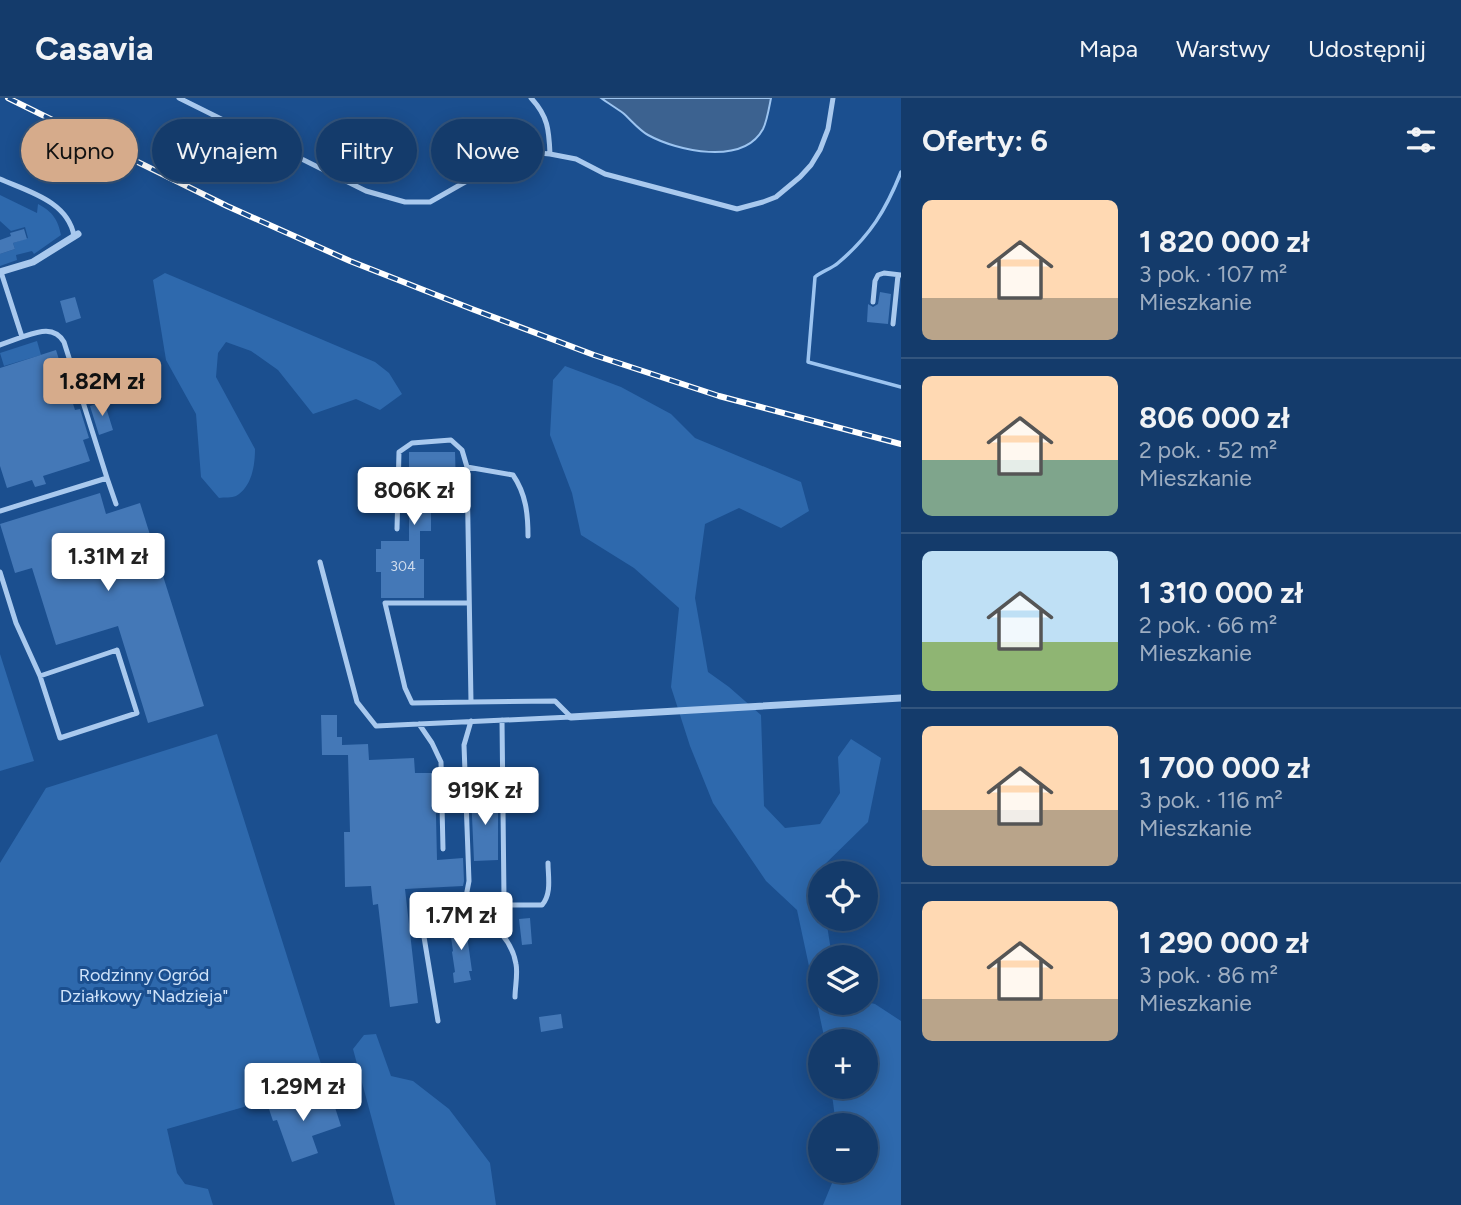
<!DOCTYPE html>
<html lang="pl">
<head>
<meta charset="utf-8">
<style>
	:root { --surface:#143b6b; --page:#1d4271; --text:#f1f3f6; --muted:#9dadc1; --line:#33557e; --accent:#d6ab8b }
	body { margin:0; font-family:Figtree,sans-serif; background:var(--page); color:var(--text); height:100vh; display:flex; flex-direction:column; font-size:26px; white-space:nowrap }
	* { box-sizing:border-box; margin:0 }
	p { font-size:23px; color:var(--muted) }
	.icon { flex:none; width:38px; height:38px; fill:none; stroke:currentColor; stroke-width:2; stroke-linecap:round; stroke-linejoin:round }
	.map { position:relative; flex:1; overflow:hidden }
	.side { display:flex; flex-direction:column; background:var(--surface); width:560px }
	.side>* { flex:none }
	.banner { position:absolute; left:21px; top:21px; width:665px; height:63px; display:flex; gap:14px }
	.tools { position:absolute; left:808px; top:763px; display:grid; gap:14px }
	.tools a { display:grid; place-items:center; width:70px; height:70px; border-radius:50%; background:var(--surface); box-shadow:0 4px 18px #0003,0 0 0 2px var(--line); font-size:35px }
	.price { position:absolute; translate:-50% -60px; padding:0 16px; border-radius:7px; background:#fff; color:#222; font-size:23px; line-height:46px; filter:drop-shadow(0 2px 4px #0008) }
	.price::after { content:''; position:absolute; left:50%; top:42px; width:21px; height:16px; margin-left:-10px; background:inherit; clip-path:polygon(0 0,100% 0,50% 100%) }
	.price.selected { background:var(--accent); color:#111 }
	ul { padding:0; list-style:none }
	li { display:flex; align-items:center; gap:21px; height:175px; padding:0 21px }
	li+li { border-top:2px solid var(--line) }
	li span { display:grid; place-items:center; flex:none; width:196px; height:140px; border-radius:10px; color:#555 }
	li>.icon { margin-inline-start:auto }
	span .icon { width:84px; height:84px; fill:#fffc; stroke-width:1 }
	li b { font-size:30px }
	h2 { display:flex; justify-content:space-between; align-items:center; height:84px; padding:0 21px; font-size:30px }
	.pill { padding:0 24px; border-radius:32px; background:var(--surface); box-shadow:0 4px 18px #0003,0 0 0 2px var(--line); font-size:24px; line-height:63px }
	.pill.selected { background:var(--accent); color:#111 }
	header { display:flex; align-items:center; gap:42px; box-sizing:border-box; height:98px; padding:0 35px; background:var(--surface); border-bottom:2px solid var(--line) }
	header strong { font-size:33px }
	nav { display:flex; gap:38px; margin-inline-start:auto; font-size:24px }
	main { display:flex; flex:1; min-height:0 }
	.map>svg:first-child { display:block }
	.green { fill:#2e69ad }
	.water { fill:#3c6290; stroke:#9cc4f0; stroke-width:2 }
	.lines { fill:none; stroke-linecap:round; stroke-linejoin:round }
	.stream { stroke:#9cc4f0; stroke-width:3.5 }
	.building { fill:#4478b7 }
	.service { stroke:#a9c9ee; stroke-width:5 }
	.minor { stroke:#a9c9ee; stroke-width:7 }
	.rail-casing { stroke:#fff; stroke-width:6 }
	.rail { stroke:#1b4f8f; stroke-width:3.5; stroke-dasharray:10; stroke-linecap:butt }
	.labels { text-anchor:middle; stroke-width:6; stroke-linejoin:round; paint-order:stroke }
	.number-label { font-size:14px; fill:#d0dded }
	.park-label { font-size:18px; fill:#cfe3fa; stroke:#1b4f8f }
</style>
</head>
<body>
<header>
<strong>Casavia</strong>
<nav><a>Mapa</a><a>Warstwy</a><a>Udostępnij</a></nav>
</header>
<main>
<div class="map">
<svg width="901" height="1107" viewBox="0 0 901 1107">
	<rect width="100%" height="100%" fill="#1b4f8f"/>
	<path class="green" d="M 0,97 L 37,115 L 38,106 C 53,114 58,122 61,137 L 34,156 L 32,153 L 16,157 L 17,162 L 0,168 L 0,156 L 15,151 L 13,145 L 28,140 L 25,129 L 11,133 L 0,123 Z
		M 165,175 L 375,264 L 389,275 L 402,296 L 380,312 L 356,301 L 313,316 L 278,272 L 251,253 L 226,244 L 218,255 L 216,279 L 255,351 C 255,367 252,389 236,398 C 232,400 224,399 219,400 L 201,379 L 196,316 L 166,262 L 153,182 Z
		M 37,243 L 41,257 L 4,268 L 0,255 Z
		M 565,268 L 621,289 L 671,316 L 695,340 L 801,384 L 809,413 L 781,430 L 739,410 L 705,426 L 695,500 L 708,574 L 729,589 L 761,617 L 764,708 L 785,730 L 820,726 L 840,695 L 838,659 L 851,641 L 881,660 L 868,724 L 819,772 L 821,784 L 821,821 L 826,821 L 832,859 L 821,859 L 821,905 L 866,904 L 875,906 L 901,923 L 901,1107 L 823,1107 L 837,1073 L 866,1073 L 866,1027 L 836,1027 L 831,989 L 866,989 L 866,943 L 825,943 L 797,812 L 766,783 L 713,705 L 690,648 L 671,589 L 679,510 L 634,470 L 581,437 L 572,395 L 550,337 L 553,282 Z
		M 0,556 L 34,663 L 0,673 Z
		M 217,636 L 327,985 L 167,1031 L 177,1075 L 185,1086 L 208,1091 L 213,1107 L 0,1107 L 0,765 L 46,690 Z
		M 376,936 L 391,978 L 413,983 L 449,1011 L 490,1065 L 496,1107 L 395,1107 L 353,951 L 364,937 Z"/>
	<path class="water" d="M 601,0 L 771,0 C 769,10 767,23 763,31 C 743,68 677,53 648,37 C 639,32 631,22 623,15 C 616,10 608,5 601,0 Z"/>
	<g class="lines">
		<path class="stream" d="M 901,74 C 886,112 870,138 838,165 C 831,171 822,173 815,179 L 808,264 L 901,289"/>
	</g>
	<path class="building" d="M 24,131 L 27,141 L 13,145 L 15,151 L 0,156 L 0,142 L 11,138 L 10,135 Z
		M 880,194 L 891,196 L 888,226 L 867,224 L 868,206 L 873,209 L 878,206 Z
		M 75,199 L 81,220 L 66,225 L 60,203 Z
		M 56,252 L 75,312 L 80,311 L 89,340 L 83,342 L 90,363 L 43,378 L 46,386 L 35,389 L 32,382 L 7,390 L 0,368 L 0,270 Z
		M 104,303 L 113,332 L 99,337 L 90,308 Z
		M 409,354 L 455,354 L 456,388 L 431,388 L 431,433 L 420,433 L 420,461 L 424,461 L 424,500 L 381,500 L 381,474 L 376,474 L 376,451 L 381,451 L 381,443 L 409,443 Z
		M 100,395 L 106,416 L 140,405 L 204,608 L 148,625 L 118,528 L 56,547 L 32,470 L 15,475 L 0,426 Z
		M 321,617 L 337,617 L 337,639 L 342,639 L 342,647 L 368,646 L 369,662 L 414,660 L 415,675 L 435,675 L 437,762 L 463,760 L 464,783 L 463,788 L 405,791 L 418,905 L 390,909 L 378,806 L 373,807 L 371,788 L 345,789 L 344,734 L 350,734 L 348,657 L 322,657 Z
		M 471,696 L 498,696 L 498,762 L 474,763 Z
		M 530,820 L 532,846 L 522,847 L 519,821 Z
		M 465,823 L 472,873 L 469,873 L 471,882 L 454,885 L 453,875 L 455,874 L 452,854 L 453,853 L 449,825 Z
		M 561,916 L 563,930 L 541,934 L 539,919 Z
		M 297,995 L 301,1007 L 331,997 L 341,1028 L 312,1038 L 318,1055 L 292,1064 L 277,1022 L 273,1023 L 267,1005 Z"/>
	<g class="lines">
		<path class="service" d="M 179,0 L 366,93 L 405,104 L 430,104 L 481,75 L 505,64 L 539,55 L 550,56 L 576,61 L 605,76 L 737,111 L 763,104 L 776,99 L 800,79 L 811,67 L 820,52 L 828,31 L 833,0
			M 531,0 C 548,18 549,32 550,56
			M 0,81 C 27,93 68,103 74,138
			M 873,204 L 875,183 L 878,177 L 884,175 L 901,177
			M 893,226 L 898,177
			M 0,247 L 22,239 L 1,174
			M 467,369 L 513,377 C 526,396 528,416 528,438
			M 107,380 L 116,406
			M 0,413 L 107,380 L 64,244 C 54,227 37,234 22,239
			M 397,431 L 399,354 L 412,345 L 451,342 L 462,352 L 467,369 L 471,604 L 555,603 L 571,619
			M 320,464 L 357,604 L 376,628 L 571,619
			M 0,474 L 16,525 L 40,578 L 60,640 L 137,615 L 117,552 L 40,578
			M 469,505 L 385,505 L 405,590 L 412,605 L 471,604
			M 502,622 L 504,800 L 510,807 L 542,807 C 552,796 548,778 548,765
			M 419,626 L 432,645 L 441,664 L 443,751
			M 465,804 C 486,822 511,836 516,866 C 518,876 515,889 515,899
			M 438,923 L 424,839 C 430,821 449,814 465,804 L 469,783 L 464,647 L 471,623"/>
		<path class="minor" d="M 0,174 L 33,164 L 78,136
			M 571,619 L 901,600"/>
		<g class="rail-casing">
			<path id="rail" d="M 8,0 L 227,108 L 350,163 L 472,211 L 594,257 L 719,298 L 901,346"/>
		</g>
		<use href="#rail" class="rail"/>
	</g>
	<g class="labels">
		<g class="number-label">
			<text x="403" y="473">304</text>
		</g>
		<g class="park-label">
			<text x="144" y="883">Rodzinny Ogród<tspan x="144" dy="21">Działkowy "Nadzieja"</tspan></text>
		</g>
	</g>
</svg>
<div class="tools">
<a><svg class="icon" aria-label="locate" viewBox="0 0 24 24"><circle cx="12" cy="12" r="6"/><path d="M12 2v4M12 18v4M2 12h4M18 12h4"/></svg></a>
<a><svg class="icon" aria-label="layers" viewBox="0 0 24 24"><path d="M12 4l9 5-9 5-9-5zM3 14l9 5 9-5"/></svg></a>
<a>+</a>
<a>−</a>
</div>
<b class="price selected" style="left:102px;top:320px">1.82M zł</b>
<b class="price" style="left:414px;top:429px">806K zł</b>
<b class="price" style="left:108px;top:495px">1.31M zł</b>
<b class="price" style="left:485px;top:729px">919K zł</b>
<b class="price" style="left:461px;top:854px">1.7M zł</b>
<b class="price" style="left:303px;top:1025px">1.29M zł</b>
<div class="banner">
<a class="pill selected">Kupno</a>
<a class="pill">Wynajem</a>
<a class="pill">Filtry</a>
<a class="pill">Nowe</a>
</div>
</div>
<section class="side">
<h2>Oferty: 6<svg class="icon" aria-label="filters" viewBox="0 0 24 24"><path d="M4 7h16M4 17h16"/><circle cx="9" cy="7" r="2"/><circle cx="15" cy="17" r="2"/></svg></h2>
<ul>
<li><span style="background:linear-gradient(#ffd9b3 70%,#b9a48a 0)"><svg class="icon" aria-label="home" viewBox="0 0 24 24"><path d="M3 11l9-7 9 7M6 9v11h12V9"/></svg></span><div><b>1 820 000 zł</b><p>3 pok. · 107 m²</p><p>Mieszkanie</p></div></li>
<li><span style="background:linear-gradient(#ffd9b3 60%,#7fa58c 0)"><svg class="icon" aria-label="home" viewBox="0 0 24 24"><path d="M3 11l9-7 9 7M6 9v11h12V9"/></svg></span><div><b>806 000 zł</b><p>2 pok. · 52 m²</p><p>Mieszkanie</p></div></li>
<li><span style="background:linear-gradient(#bfe0f5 65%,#8fb573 0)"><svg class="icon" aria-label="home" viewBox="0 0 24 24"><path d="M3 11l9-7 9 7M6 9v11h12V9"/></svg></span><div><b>1 310 000 zł</b><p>2 pok. · 66 m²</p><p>Mieszkanie</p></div></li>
<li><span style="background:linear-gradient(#ffd9b3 60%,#b9a48a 0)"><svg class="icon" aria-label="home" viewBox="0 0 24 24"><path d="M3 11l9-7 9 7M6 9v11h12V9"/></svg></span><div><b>1 700 000 zł</b><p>3 pok. · 116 m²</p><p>Mieszkanie</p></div></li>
<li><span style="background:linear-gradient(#ffd9b3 70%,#b9a48a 0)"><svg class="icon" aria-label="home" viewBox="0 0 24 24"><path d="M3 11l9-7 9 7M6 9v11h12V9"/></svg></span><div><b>1 290 000 zł</b><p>3 pok. · 86 m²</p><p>Mieszkanie</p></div></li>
</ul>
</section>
</main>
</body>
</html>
